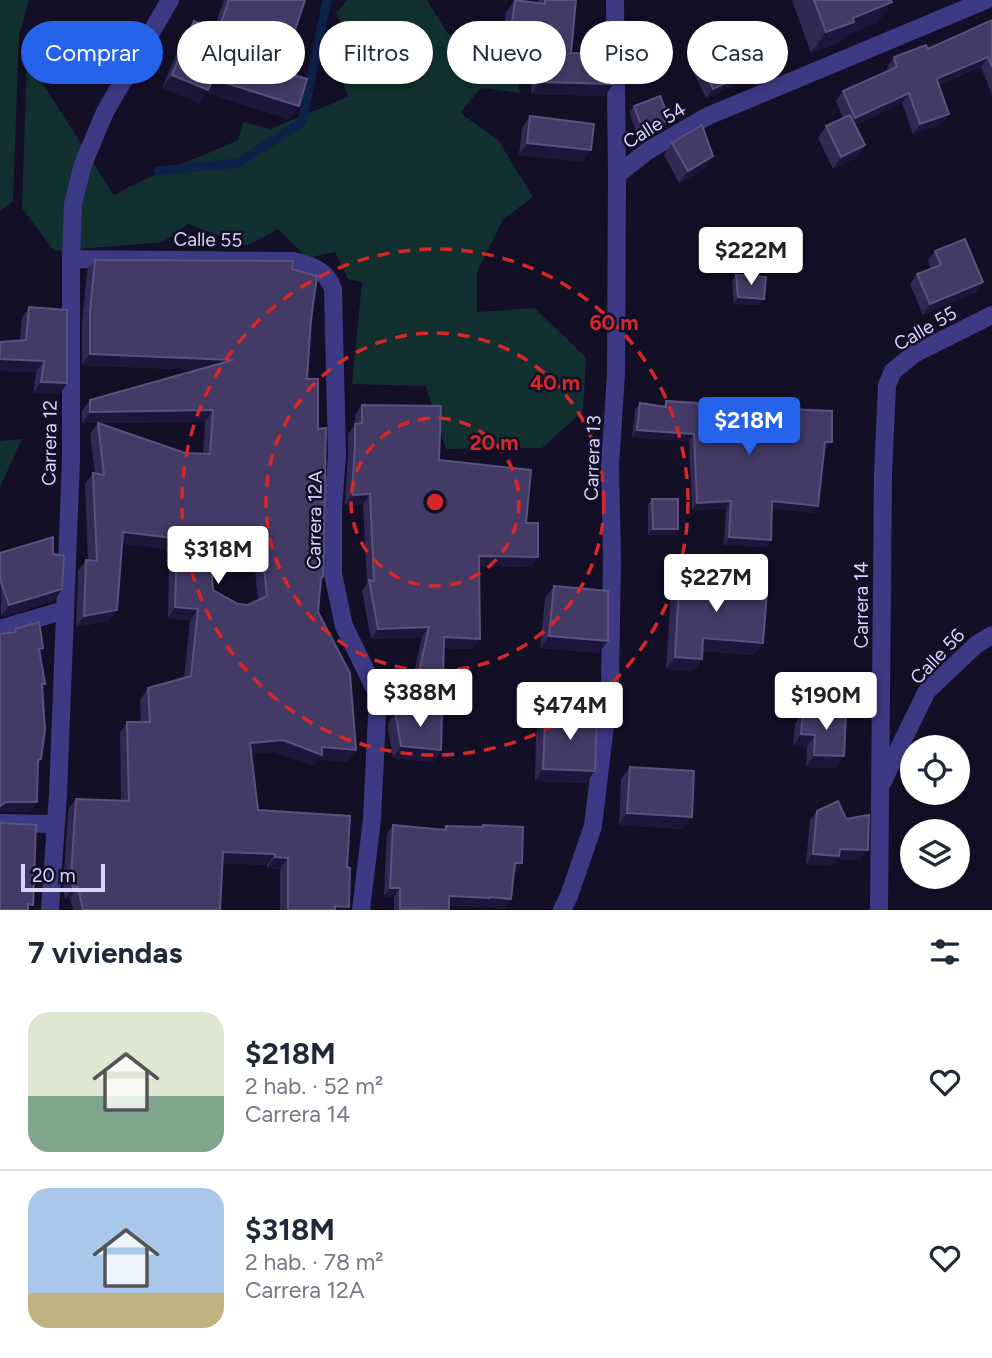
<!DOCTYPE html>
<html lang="es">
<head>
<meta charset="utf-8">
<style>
	:root { --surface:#fff; --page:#f2f2f3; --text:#1f2937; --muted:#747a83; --line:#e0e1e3; --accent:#2563eb }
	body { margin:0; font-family:Figtree,sans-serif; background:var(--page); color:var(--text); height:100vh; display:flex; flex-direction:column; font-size:26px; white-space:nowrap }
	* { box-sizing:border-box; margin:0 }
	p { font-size:23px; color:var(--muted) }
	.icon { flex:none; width:38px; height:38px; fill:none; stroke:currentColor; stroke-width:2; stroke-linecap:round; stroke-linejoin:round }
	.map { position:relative; height:910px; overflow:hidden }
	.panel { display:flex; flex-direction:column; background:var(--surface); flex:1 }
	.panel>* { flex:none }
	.hud { position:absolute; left:21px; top:21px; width:950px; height:63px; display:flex; gap:14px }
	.fabs { position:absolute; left:900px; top:735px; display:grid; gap:14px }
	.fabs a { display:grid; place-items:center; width:70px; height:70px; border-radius:50%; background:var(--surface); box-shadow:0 4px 10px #0003; font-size:35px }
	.scale { position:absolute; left:21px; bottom:18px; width:84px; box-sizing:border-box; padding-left:7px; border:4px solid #d9d4ff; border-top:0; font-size:19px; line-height:24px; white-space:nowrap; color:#d9d4ff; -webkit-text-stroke:5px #130f26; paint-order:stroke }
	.price { position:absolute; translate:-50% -60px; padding:0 16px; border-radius:7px; background:#fff; color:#222; font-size:23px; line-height:46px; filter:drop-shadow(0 2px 4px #0008) }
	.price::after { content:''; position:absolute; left:50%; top:42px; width:21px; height:16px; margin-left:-10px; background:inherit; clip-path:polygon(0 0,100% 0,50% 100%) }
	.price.current { background:var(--accent); color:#fff }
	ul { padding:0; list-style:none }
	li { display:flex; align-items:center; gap:21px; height:175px; padding:0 28px }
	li+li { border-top:2px solid var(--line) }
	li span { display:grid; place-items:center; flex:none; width:196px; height:140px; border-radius:21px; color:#555 }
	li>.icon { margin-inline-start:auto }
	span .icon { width:84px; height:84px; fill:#fffc; stroke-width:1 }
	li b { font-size:30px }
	h2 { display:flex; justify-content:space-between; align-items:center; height:84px; padding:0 28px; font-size:30px }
	.chip { padding:0 24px; border-radius:32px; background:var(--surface); box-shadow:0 4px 10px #0003; font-size:24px; line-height:63px }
	.chip.current { background:var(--accent); color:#fff }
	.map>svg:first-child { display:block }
	.green { fill:#12302f }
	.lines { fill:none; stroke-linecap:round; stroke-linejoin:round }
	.stream { stroke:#0c2248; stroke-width:9 }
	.minor { stroke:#3d3a85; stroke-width:18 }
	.wall { fill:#312854; fill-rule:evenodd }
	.shaded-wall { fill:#1d163a }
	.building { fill:#433a66; stroke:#5a527e; stroke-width:2; fill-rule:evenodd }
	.ring { fill:none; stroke:#d62828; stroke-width:3.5; stroke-dasharray:12 9 }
	.labels { text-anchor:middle; stroke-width:5; stroke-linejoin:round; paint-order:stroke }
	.street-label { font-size:19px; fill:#d9d4ff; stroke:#130f26 }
	.centre { fill:#d62828; stroke:#130f26; stroke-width:3.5 }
	.ring-label { font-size:21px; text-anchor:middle; font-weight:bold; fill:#d62828; stroke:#130f26; stroke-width:5; stroke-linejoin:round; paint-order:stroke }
</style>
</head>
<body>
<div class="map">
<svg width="992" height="910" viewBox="0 0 992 910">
	<rect width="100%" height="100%" fill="#130f26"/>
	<path class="green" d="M 0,0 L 29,0 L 19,35 L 13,201 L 0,212 Z
		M 347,0 L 427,0 L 448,34 L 512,50 L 520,93 L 481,88 L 460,113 L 498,140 L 533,197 L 503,219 L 477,272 L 477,312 L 535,308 L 586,358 L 583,411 L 542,448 L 446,449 L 426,386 L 352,384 L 362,282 L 348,279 L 335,252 L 307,258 L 278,229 L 247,246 L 188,224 L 163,242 L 54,251 L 22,208 L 27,59 L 114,195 C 153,173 197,159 238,140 L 243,122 L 270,129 L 348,97 L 339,73 L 355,51 L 336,13 Z
		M 22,439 L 0,487 L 0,441 Z"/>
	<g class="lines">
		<path class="stream" d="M 158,171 L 238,163 L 302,122 L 327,0"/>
		<path class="minor" d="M 617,175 L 649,150 L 708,116 L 986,0
			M 71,259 L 293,261 C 310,265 327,270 333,289 L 337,455 L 333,509 L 333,574 L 344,626 L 378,695 L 372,819 L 361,910
			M 0,629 L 65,610
			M 882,783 L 927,691 L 977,644 L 992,635
			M 0,823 L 56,824
			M 50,910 L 58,794 L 71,459 L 71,259 L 73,204 L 83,164 L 105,112 L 170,0
			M 562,910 L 569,896 L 593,826 L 610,684 L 612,557 L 610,466 L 616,374 L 617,175 L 615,0
			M 879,910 L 883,474 L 887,385 L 893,371 L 914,354 L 992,315"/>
	</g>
	<path class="wall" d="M 224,0 L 305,0 L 281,71 L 299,106 L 289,119 L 206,93 L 199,103 L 162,88 L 185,34 L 194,21 L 214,29 Z
		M 515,0 L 537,3 L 538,0 L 576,0 L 571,53 L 613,84 L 605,96 L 531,94 L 532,45 L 502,42 L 506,12 Z
		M 792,0 L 891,0 L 892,2 L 877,23 L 844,36 L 839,43 L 811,53 Z
		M 992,20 L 992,95 L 981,67 L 939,85 L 942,124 L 913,134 L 902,103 L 855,125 L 857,157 L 833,169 L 818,138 L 826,126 L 843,118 L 836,101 L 843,91 L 888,71 L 887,67 L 894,57 L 928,49 Z
		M 696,54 L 726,58 L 769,63 L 762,73 L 706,98 L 689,63 Z
		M 634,106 L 665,127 L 638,137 L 629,112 Z
		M 530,116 L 583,162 L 519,155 L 522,128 Z
		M 672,143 L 713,156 L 705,168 L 679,183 L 664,155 Z
		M 935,251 L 976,292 L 923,315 L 910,284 L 917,274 L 931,269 L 928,261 Z
		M 95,260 L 292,269 L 311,320 L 307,379 L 318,429 L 323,577 L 320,581 L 318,612 L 348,762 L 318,759 L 314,766 L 275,752 L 251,753 L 258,810 L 347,867 L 346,910 L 280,910 L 280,869 L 267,868 L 267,865 L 222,863 L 220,910 L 73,910 L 70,898 L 65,899 L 63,889 L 68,810 L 76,799 L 121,801 L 120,733 L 127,722 L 141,722 L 140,700 L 148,688 L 184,678 L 190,620 L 168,618 L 169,552 L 166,552 L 166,549 L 122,544 L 109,621 L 76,627 L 78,571 L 86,560 L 88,560 L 85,484 L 93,473 L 95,473 L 90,434 L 98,423 L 185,453 L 203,454 L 205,422 L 82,423 L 82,411 L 90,400 L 197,370 L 82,365 L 82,322 L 87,271 ZM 253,549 L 258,600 L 248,605 L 238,604 L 213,590 L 210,551 Z
		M 736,275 L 760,305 L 734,304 L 732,281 Z
		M 29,307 L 60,394 L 33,393 L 36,372 L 0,371 L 0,342 L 20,341 L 22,318 Z
		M 666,401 L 700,405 L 827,449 L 824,449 L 813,513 L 772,508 L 771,540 L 766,547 L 724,545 L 726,508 L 692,510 L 689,441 L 632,437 L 635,410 L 640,403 L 663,406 Z
		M 362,405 L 526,523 L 538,557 L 531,567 L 479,566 L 473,649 L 444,648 L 443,685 L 436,695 L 411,686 L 422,637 L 371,639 L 362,591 L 367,583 L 363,504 L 345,505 L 345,502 L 348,456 L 348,434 L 355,424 L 355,415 Z
		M 652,499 L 678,529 L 673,535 L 648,535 L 648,505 Z
		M 0,553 L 54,601 L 1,617 Z
		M 680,568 L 707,586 L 763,643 L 754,655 L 702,651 L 702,659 L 693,671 L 666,669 L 672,580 Z
		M 554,586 L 599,653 L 540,648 L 545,598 Z
		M 396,711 L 441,750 L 433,762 L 393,758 L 388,729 L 388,723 Z
		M 547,712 L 586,783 L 535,781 L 536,735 L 538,724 Z
		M 803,712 L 835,768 L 806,767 L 807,747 L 793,746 L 795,724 Z
		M 630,767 L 683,829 L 619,825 L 621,779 Z
		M 817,811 L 861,860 L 837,859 L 832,866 L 806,864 L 810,820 Z
		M 393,825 L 443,830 L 446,826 L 482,827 L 483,825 L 522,863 L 516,872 L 514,872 L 505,908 L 484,906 L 483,907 L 449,905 L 449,910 L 394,910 L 394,897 L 384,896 L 387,834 Z"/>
	<path class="shaded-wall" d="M 892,2 L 877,23 L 844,36 L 839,43 L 811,53 L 826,32 L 853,18 Z
		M 511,30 L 540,33 L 532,45 L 502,42 Z
		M 988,57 L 981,67 L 931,88 L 938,78 Z
		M 769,63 L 762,73 L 706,98 L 713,89 Z
		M 172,75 L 213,79 L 299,106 L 289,119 L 206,93 L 199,103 L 162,88 Z
		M 539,82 L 613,84 L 605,96 L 531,94 Z
		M 909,93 L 902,103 L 848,128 L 855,118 Z
		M 949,114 L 942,124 L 913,134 L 920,124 Z
		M 670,120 L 665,127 L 638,137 L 643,130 Z
		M 527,143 L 591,150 L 583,162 L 519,155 Z
		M 865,145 L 857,157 L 833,169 L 841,157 Z
		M 713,156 L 705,168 L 679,183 L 688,171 Z
		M 983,282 L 976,292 L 923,315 L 930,304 Z
		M 738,297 L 764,299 L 760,305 L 734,304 Z
		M 90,354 L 233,360 L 225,371 L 82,365 Z
		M 0,359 L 44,361 L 36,372 L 0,371 Z
		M 41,382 L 67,383 L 60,394 L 33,393 Z
		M 213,410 L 205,422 L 82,423 L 90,412 Z
		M 637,430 L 694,434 L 689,441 L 632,437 Z
		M 825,442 L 832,442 L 827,449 L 820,449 Z
		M 370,494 L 363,504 L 345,505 L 353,495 Z
		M 731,501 L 726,508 L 692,510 L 697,503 Z
		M 772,501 L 818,506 L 813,513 L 767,508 Z
		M 653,529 L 678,529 L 673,535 L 648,535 Z
		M 123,532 L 173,538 L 166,549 L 115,544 Z
		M 729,537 L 771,540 L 766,547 L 724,545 Z
		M 261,538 L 253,549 L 201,552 L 209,540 Z
		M 174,541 L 177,541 L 169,552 L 166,552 Z
		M 479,556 L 538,557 L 531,567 L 472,566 Z
		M 62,589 L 54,601 L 1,617 L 9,605 Z
		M 175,607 L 198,609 L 190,620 L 168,618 Z
		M 117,610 L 109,621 L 76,627 L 84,616 Z
		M 429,627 L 422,637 L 371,639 L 378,629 Z
		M 549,636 L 608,641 L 599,653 L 540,648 Z
		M 444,637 L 480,639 L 473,649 L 437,647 Z
		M 703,638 L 763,643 L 754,655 L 694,650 Z
		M 675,657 L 702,659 L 693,671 L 666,669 Z
		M 418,676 L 443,685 L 436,695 L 411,686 Z
		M 801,734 L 815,735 L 807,747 L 793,746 Z
		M 283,740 L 322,747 L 356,750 L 348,762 L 318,759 L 314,766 L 275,752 L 242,754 L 250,743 Z
		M 401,746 L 441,750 L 433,762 L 393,758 Z
		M 814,755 L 844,756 L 835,768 L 806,767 Z
		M 543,769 L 595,771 L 586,783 L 535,781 Z
		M 6,802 L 37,802 L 30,812 L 0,812 L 0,806 Z
		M 627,813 L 692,817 L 683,829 L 619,825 Z
		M 840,849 L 868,850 L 861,860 L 837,859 L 832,866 L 806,864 L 813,854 Z
		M 223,852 L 275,854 L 267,865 L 215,863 Z
		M 275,857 L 288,858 L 280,869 L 267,868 Z
		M 515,863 L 522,863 L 516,872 L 509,871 Z
		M 78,887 L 70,898 L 65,899 L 73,888 Z
		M 390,888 L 400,888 L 394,897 L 384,896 Z
		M 449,896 L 490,897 L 511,899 L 505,908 L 484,906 L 483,907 L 443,904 Z
		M 335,906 L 349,907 L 346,910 L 333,910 Z"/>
	<path class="building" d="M 229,0 L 305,0 L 281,71 L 307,79 L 299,106 L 213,79 L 208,90 L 172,75 L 194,21 L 218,31 Z
		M 515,0 L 545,4 L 545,0 L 576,0 L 571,53 L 613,54 L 613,84 L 539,82 L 540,33 L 511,30 Z
		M 814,0 L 891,0 L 892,2 L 853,18 L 854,22 L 826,32 Z
		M 992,20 L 992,67 L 988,57 L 938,78 L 937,80 L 949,114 L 920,124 L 909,93 L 855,118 L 843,91 L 897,67 L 894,57 L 926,45 L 928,49 Z
		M 718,43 L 726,58 L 761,43 L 769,63 L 713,89 L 696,54 Z
		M 660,96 L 670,120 L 643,130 L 634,106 Z
		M 850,115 L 865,145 L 841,157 L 826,126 Z
		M 530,116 L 594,124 L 591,150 L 527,143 Z
		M 702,125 L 713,156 L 688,171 L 672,143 Z
		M 965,239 L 983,282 L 930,304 L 917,274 L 941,265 L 935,251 Z
		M 95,260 L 293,261 L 292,269 L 317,276 L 311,320 L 307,379 L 318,379 L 318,429 L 326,428 L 323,577 L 321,578 L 318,612 L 350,673 L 356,750 L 322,747 L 322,755 L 283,740 L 250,743 L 258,810 L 350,816 L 347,867 L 350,868 L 349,907 L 335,906 L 335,910 L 288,910 L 288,858 L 275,857 L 275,854 L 223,852 L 220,910 L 83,910 L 78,887 L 73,888 L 71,878 L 76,799 L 129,801 L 127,722 L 150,722 L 148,688 L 191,676 L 198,609 L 175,607 L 177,541 L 174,541 L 173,538 L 123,532 L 117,610 L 84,616 L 86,560 L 97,561 L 93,473 L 104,475 L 98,423 L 185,453 L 210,454 L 213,410 L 90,412 L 90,400 L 233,360 L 90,354 L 90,311 ZM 261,538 L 267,596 L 248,605 L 238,604 L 213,590 L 209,540 Z
		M 736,275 L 766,277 L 764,299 L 738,297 Z
		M 29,307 L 67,310 L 67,383 L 41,382 L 44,361 L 0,359 L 0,342 L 26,340 Z
		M 666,401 L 700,403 L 700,405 L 832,411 L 832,442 L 825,442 L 818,506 L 772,501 L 771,540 L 729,537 L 731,501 L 697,503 L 694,434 L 637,430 L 640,403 L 666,407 Z
		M 362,405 L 441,406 L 439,460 L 531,470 L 526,523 L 538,523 L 538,557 L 479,556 L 480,639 L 444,637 L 443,685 L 418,676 L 429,627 L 378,629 L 369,580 L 374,581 L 370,494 L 353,495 L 352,492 L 355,446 L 355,424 L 362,423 Z
		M 652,499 L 678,499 L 678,529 L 653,529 Z
		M 53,537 L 53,554 L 64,556 L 62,589 L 9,605 L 0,579 L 0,553 Z
		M 680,568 L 707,569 L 707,586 L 767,591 L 763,643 L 703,638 L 702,659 L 675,657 Z
		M 554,586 L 608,591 L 608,641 L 549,636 Z
		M 39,622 L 43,648 L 39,649 L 45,684 L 42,684 L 45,730 L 41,759 L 38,760 L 37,802 L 6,802 L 0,806 L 0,634 L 16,632 L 15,629 Z
		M 396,711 L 442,712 L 441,750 L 401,746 L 396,717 Z
		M 547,712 L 597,714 L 595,771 L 543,769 L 545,724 Z
		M 803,712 L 846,714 L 844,756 L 814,755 L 815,735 L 801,734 Z
		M 630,767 L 694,771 L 692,817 L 627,813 Z
		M 838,801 L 846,819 L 869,815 L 868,850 L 840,849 L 839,856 L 813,854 L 817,811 Z
		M 0,822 L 2,823 L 36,825 L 33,905 L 28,904 L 28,910 L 0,910 Z
		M 393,825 L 446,830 L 446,826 L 483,827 L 483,825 L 523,827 L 522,863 L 515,863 L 511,899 L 490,897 L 490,898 L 449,896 L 449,910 L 400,909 L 400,888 L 390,888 Z"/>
	<g class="ring">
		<circle cx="435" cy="502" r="84"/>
		<circle cx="435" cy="502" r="169"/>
		<circle cx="435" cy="502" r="253"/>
	</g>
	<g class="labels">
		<g class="street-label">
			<text transform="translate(654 125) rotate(-32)" y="7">Calle 54</text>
			<text transform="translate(208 239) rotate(1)" y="7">Calle 55</text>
			<text transform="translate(925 328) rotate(-30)" y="7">Calle 55</text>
			<text transform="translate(49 443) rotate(-89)" y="7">Carrera 12</text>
			<text transform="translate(592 458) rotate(-88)" y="7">Carrera 13</text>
			<text transform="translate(314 520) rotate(-89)" y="7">Carrera 12A</text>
			<text transform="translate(861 605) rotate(-90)" y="7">Carrera 14</text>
			<text transform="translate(937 656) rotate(-46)" y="7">Calle 56</text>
		</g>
	</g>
	<circle cx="435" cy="502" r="10" class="centre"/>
	<g class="ring-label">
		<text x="614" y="330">60 m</text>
		<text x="555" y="390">40 m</text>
		<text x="494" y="450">20 m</text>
	</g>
</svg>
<div class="fabs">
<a><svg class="icon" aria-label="locate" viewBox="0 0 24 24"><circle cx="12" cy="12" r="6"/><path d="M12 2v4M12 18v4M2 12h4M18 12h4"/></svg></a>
<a><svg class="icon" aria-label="layers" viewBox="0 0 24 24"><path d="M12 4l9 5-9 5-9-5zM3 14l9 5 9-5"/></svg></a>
</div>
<div class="scale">20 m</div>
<b class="price" style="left:751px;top:287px">$222M</b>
<b class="price current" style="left:749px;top:457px">$218M</b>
<b class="price" style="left:218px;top:586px">$318M</b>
<b class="price" style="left:716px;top:614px">$227M</b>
<b class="price" style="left:420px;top:729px">$388M</b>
<b class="price" style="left:826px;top:732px">$190M</b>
<b class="price" style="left:570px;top:742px">$474M</b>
<div class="hud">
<a class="chip current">Comprar</a>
<a class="chip">Alquilar</a>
<a class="chip">Filtros</a>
<a class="chip">Nuevo</a>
<a class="chip">Piso</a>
<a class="chip">Casa</a>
</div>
</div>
<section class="panel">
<h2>7 viviendas<svg class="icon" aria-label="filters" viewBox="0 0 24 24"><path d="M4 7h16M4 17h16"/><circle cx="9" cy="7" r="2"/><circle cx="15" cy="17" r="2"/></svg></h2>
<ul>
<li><span style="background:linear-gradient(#dfe7d0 60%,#7fa58c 0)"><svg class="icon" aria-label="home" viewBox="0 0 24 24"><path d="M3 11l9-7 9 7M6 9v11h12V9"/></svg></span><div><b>$218M</b><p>2 hab. · 52 m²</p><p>Carrera 14</p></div><svg class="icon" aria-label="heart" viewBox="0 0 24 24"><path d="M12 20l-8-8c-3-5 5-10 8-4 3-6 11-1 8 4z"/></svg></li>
<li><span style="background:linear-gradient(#a9c7e8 75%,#c2b280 0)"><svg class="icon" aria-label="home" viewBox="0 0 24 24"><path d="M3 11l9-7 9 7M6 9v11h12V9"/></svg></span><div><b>$318M</b><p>2 hab. · 78 m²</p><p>Carrera 12A</p></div><svg class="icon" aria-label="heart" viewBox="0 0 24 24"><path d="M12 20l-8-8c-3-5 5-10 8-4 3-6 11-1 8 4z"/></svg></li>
</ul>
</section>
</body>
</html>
